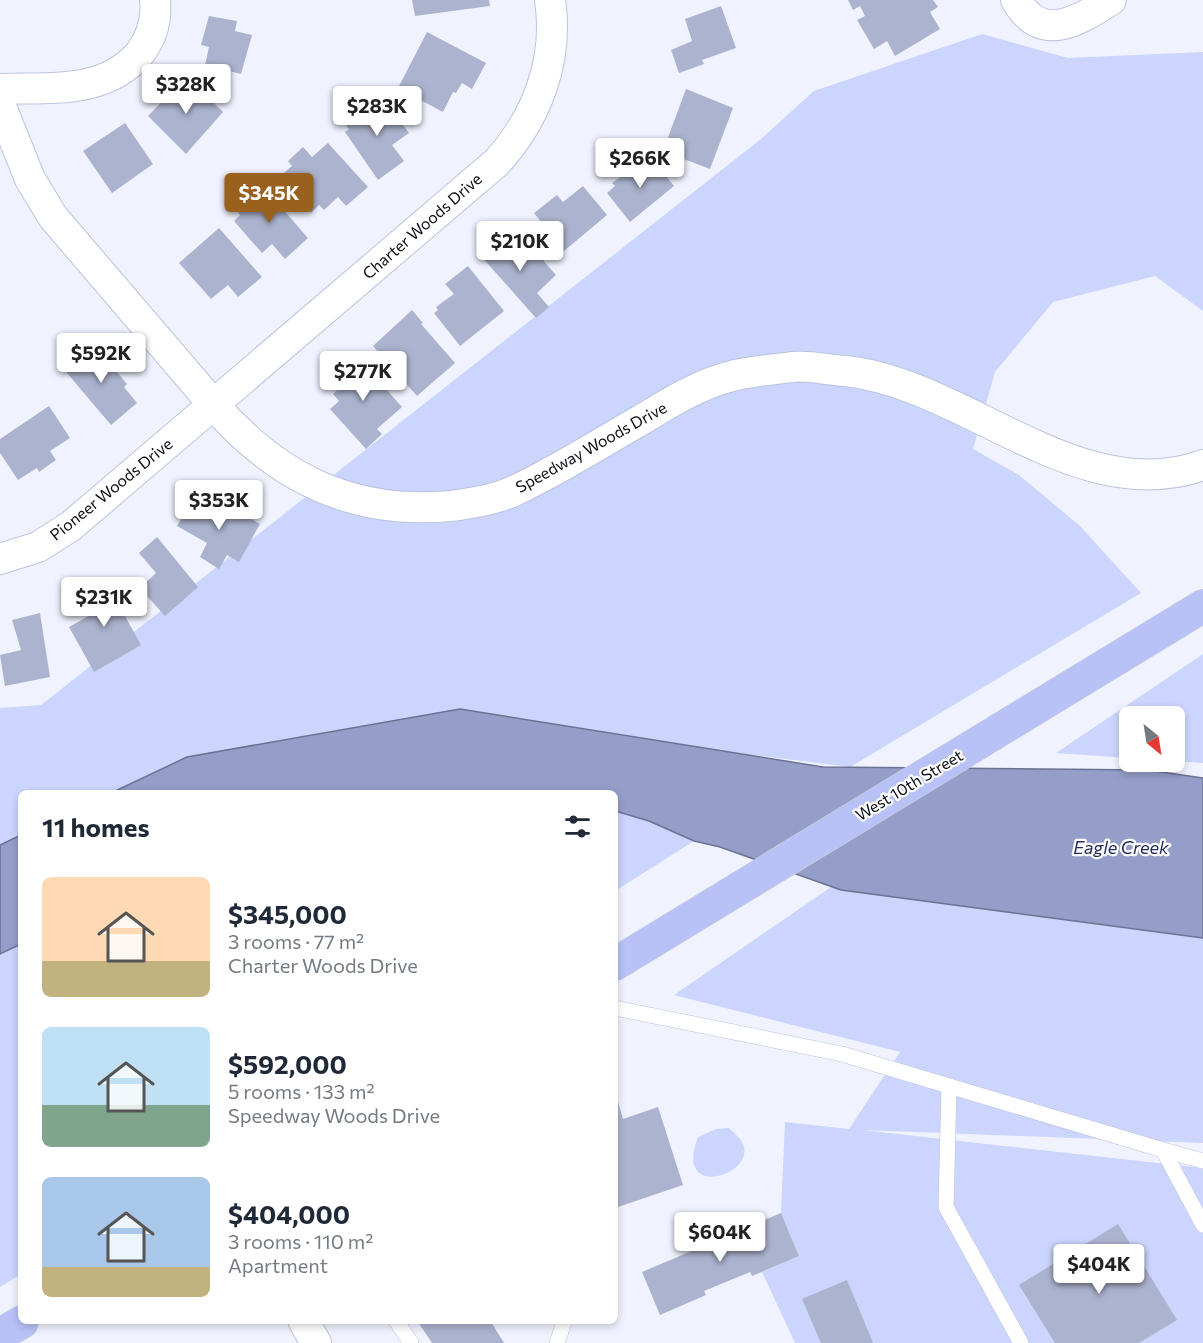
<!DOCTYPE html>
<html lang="en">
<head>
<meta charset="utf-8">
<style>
	:root { --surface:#fff; --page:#f2f2f3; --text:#1f2937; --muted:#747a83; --accent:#9a601e }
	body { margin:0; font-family:Commissioner,sans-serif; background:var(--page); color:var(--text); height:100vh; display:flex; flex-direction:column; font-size:22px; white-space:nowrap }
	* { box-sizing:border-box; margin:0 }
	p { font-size:20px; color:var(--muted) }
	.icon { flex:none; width:33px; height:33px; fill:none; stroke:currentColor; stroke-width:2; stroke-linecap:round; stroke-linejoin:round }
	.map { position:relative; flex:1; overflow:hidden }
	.side { position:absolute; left:18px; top:790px; width:600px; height:534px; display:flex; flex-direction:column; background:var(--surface); border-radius:9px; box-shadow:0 3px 9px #0003 }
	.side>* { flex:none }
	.needle { width:39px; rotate:150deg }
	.controls { position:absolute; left:1119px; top:706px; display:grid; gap:12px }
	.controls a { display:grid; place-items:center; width:66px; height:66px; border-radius:9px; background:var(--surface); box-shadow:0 3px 9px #0003; font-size:30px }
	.price { position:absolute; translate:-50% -51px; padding:0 14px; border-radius:6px; background:#fff; color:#222; font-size:20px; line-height:39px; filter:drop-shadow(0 2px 3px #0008) }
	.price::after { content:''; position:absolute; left:50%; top:36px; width:18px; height:14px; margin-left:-9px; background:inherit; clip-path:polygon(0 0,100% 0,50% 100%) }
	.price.current { background:var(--accent); color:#fff }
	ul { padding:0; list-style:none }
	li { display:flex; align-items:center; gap:18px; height:150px; padding:0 24px }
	li span { display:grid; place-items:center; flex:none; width:168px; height:120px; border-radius:9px; color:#555 }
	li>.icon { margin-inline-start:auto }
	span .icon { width:72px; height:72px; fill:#fffc; stroke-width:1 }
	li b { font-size:26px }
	h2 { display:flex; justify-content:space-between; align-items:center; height:72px; padding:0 24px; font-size:26px }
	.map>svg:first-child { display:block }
	.green { fill:#cbd5fd }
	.water { fill:#949ec9; stroke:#6b7293; stroke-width:1.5 }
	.building { fill:#acb3ce }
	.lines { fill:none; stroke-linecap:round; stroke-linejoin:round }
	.service-casing { stroke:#bcc3df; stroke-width:16 }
	.minor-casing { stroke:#bcc3df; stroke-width:32 }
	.primary-casing { stroke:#d3d3d5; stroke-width:34 }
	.service { stroke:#fff; stroke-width:15 }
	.minor { stroke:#fff; stroke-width:30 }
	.primary { stroke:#b8c2f7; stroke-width:33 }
	.labels { text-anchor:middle; stroke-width:4.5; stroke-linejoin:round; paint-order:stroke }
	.street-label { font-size:16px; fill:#0b0d16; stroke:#fff }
	.water-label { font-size:18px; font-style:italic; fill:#252c62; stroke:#fff }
</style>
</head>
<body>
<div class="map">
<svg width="1203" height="1343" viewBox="0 0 1203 1343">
	<rect width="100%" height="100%" fill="#f0f3ff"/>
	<path class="green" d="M 982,34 L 1068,58 L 1203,52 L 1203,311 L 1155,276 L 1053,302 L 995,372 L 973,449 L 1019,475 L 1080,526 L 1141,593 L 850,767 L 738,753 L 460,709 L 187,757 L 111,793 L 21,794 L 21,837 L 0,847 L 0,708 L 41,705 L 761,139 L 814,91 Z
		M 1203,654 L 1203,763 L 1175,761 L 1174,717 L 1130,717 L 1129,758 L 1056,753 Z
		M 615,811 L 649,821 L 694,841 L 615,891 Z
		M 831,887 L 1203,938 L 1203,1143 L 862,1130 L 1203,1168 L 1203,1343 L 795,1343 L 762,1272 L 799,1256 L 781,1213 L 785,1122 L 849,1129 L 900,1052 L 674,995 Z
		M 21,944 L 21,1274 L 0,1287 L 0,954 Z
		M 729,1128 C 733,1132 739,1137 742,1142 C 760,1175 672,1202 698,1137 L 716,1129 Z"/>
	<path class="water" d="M 460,709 L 823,767 L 1147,770 L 1203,778 L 1203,938 L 841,890 L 720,847 L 694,841 L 649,821 L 615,811 L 615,794 L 109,794 L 187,757 Z
		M 21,835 L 21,944 L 0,954 L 0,845 Z"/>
	<path class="building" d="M 412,0 L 489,0 L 490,6 L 415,16 Z
		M 848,0 L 933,0 L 938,7 L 930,12 L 940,29 L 895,56 L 887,41 L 874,49 L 857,20 L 865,16 L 860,6 L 853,10 Z
		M 721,6 L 736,48 L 702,60 L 704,64 L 679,73 L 671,50 L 692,41 L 685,19 Z
		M 209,16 L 237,21 L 235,31 L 252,35 L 241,74 L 205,65 L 209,47 L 201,45 Z
		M 427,32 L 486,63 L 472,89 L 462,83 L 456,93 L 453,92 L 443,112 L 398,88 Z
		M 187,76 L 223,112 L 186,154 L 148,116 Z
		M 686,89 L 733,108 L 710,169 L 663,151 Z
		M 383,98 L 409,133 L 392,145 L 404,161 L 378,180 L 345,132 L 349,129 L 346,126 L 356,119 L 353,115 Z
		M 125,123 L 153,164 L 112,193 L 83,151 Z
		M 328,143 L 368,187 L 346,206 L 338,197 L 324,210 L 319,205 L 311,213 L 279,177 L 292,166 L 288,161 L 303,147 L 312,157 Z
		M 650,156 L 674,186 L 630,222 L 607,193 L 615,186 L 612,183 Z
		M 259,182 L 308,238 L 285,259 L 272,244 L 262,253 L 234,221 L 240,215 L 238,213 L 253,203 L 245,194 Z
		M 583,186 L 607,215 L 564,251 L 534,213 L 557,195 L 563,202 Z
		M 219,228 L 262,277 L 238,297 L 228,285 L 211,299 L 179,263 Z
		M 504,234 L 519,251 L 528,243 L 556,275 L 537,293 L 549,307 L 536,318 L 480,255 Z
		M 468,266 L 504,311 L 460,346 L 434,313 L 438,310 L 436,307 L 454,294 L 445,284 Z
		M 412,310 L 423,323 L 421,324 L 455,363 L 417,396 L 373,346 Z
		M 101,348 L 120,370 L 117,372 L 127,384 L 124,387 L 137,403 L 111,425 L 61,366 L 75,354 L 82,362 Z
		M 355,354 L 402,407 L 377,429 L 382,434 L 366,449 L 330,409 L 339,401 L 333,394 L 346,382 L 336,371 Z
		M 49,406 L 70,438 L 50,451 L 56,460 L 39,472 L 37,468 L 18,480 L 0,453 L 0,439 Z
		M 194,498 L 213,509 L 218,500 L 260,524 L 239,562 L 227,555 L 219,569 L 200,557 L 207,543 L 177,526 Z
		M 157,537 L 198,587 L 165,616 L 140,588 L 156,573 L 139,553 Z
		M 104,578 L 141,645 L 94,672 L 69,627 L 94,613 L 82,591 Z
		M 40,613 L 50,677 L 5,686 L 0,655 L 21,650 L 12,620 Z
		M 615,1092 L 623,1119 L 658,1107 L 683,1185 L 615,1208 Z
		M 781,1213 L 799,1256 L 752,1276 L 750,1272 L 704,1291 L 706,1295 L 660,1315 L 642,1272 Z
		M 1118,1224 L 1177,1320 L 1139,1343 L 1055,1343 L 1019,1285 Z
		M 847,1280 L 873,1343 L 821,1343 L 802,1299 Z
		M 418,1322 L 491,1322 L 504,1343 L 432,1343 Z"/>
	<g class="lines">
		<g class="service-casing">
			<path id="service" d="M 615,1008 L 842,1054 L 1163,1150
				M 949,1087 L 946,1207 L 1021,1343
				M 1203,1161 L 1163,1150 L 1203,1225
				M 397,1322 L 411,1343
				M 557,1343 L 564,1322"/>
		</g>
		<g class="minor-casing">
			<path id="minor" d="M 1016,0 C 1042,45 1079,20 1111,0
				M 0,89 C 49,87 105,95 140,53 C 152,37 157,19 155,0
				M 0,104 L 30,179 L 53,217 L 213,404 C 277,478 352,515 451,506 C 472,503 494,500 514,491 C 557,471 599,444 641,420 C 669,403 696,386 728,377 C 748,371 771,370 792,367 C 810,365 827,370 845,371 C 965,383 1079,510 1203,465
				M 0,559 L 38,547 L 71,526 L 497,162 C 537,118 559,60 550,0
				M 304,1322 L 316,1343"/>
		</g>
		<g class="primary-casing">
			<path id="primary" d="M 615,964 L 1203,606
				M 0,1335 L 22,1322"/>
		</g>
		<use href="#service" class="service"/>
		<use href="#minor" class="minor"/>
		<use href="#primary" class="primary"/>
	</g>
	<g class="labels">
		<g class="street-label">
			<text transform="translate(422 226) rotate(-41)" y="6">Charter Woods Drive</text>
			<text transform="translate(591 447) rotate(-29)" y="6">Speedway Woods Drive</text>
			<text transform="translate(111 489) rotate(-39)" y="6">Pioneer Woods Drive</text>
			<text transform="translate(909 785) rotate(-31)" y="6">West 10th Street</text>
		</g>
		<g class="water-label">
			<text x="1121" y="854">Eagle Creek</text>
		</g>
	</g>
</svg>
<div class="controls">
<a><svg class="needle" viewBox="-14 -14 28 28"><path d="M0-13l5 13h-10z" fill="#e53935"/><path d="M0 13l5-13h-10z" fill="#747a83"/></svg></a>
</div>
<b class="price" style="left:186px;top:115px">$328K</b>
<b class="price" style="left:377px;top:137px">$283K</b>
<b class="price" style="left:640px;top:189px">$266K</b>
<b class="price current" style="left:269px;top:224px">$345K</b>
<b class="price" style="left:520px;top:272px">$210K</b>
<b class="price" style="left:101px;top:384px">$592K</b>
<b class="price" style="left:363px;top:402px">$277K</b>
<b class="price" style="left:219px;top:531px">$353K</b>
<b class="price" style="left:104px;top:628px">$231K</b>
<b class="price" style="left:720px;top:1263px">$604K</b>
<b class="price" style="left:1099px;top:1295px">$404K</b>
<section class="side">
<h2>11 homes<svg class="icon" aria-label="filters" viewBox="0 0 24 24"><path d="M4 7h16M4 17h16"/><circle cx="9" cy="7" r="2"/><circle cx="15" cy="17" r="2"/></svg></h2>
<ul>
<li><span style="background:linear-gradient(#ffd9b3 70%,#c2b280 0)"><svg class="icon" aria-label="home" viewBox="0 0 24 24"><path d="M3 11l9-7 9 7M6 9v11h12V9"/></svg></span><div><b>$345,000</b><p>3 rooms · 77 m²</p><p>Charter Woods Drive</p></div></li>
<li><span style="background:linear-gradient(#bfe0f5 65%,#7fa58c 0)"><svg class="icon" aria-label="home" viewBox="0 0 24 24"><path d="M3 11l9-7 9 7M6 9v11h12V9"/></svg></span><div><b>$592,000</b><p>5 rooms · 133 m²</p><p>Speedway Woods Drive</p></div></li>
<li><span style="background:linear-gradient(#a9c7e8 75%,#c2b280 0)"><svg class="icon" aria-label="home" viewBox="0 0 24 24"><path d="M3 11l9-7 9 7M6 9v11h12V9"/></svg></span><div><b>$404,000</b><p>3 rooms · 110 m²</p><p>Apartment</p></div></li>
</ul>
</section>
</div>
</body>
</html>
